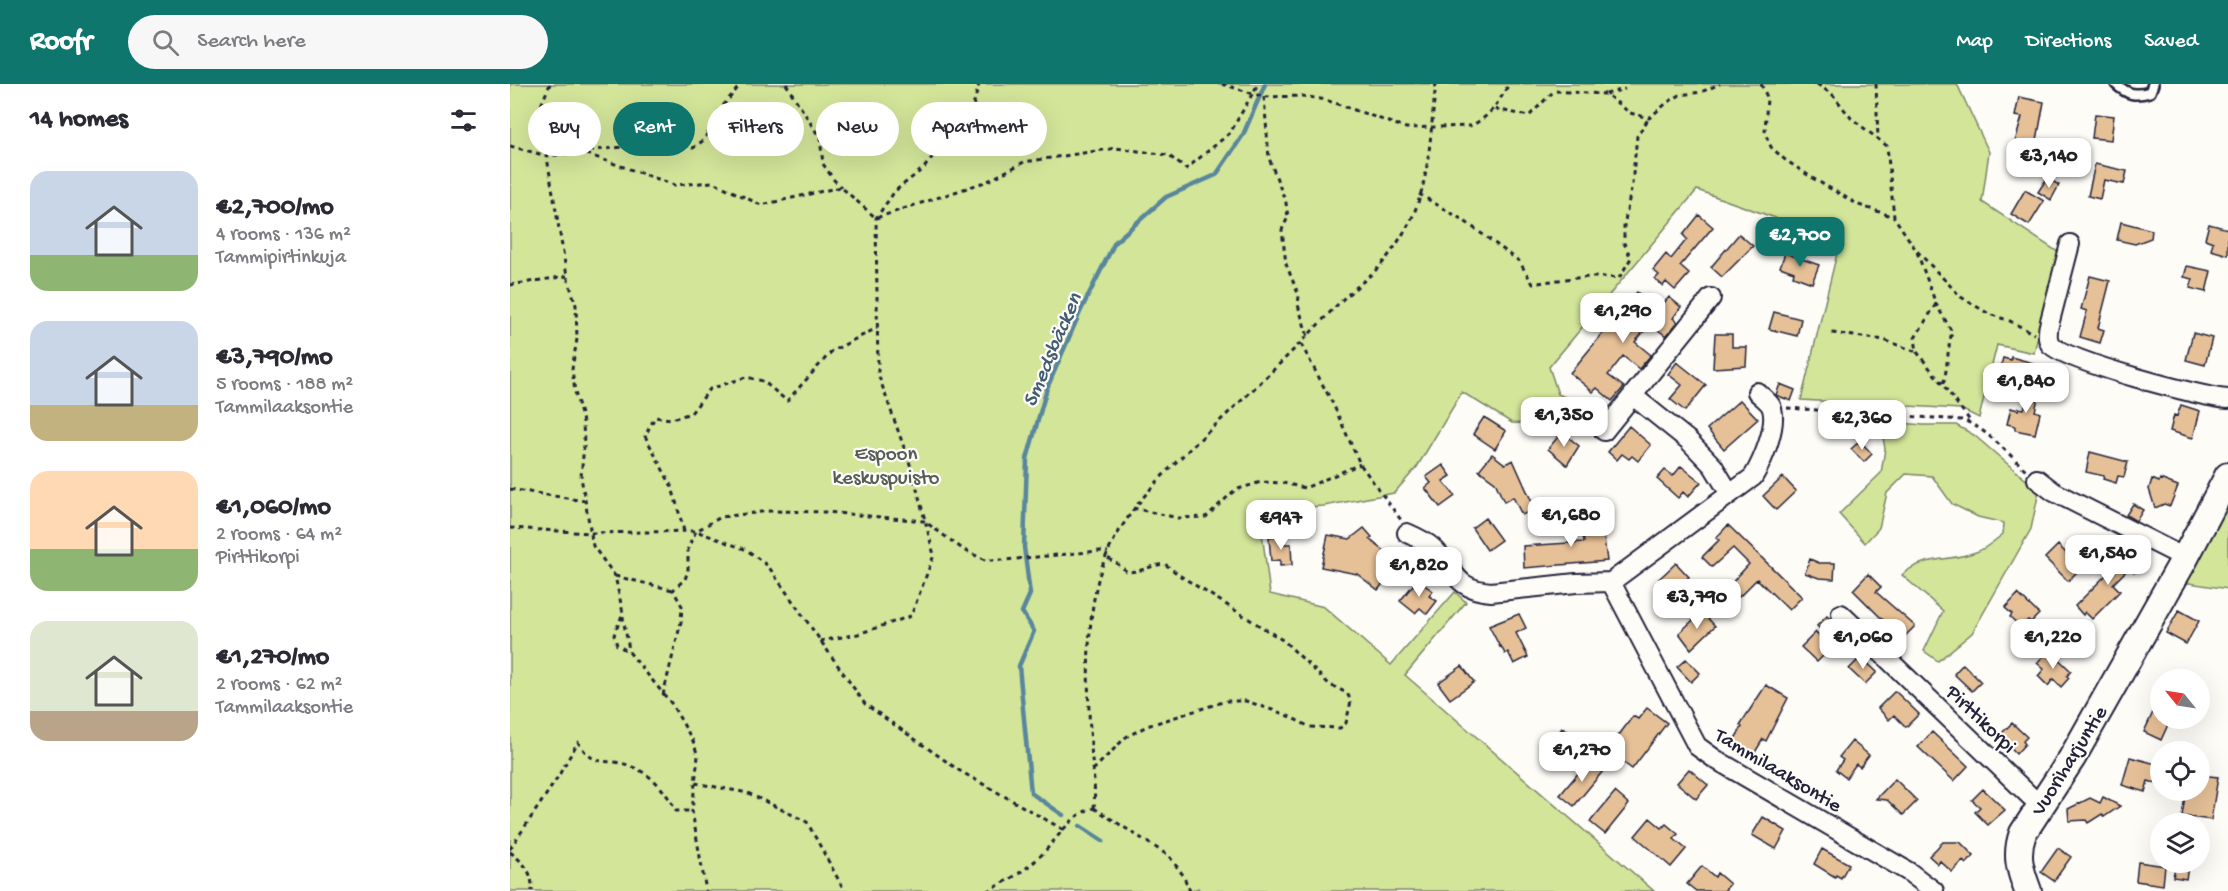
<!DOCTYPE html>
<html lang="en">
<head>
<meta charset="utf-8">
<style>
	:root { --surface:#fff; --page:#f7f7f7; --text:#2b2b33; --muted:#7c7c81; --accent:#0f766e }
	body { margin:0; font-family:"Gochi Hand",sans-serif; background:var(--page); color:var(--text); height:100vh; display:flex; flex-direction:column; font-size:22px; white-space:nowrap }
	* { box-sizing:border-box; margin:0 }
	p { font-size:20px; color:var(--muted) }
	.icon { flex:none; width:33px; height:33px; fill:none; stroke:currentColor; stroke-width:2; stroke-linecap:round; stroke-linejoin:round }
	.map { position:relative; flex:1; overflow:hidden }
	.details { display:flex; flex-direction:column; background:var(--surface); width:510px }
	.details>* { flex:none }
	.banner { position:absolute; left:18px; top:18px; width:570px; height:54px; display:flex; gap:12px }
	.needle { width:39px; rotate:300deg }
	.controls { position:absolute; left:1640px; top:585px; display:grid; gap:12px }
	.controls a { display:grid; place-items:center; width:60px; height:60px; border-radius:50%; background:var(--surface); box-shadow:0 6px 24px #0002; font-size:30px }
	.price { position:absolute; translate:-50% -51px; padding:0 14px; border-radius:12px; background:#fff; color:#222; font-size:20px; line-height:39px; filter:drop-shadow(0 2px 3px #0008) }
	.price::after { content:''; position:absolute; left:50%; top:36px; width:18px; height:14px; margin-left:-9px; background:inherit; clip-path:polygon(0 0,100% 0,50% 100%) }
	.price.current { background:var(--accent); color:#fff }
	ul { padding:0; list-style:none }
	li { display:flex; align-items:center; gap:18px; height:150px; padding:0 30px }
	li span { display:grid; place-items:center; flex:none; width:168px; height:120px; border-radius:18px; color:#555 }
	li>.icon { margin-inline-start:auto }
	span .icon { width:72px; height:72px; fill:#fffc; stroke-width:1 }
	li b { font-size:26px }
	h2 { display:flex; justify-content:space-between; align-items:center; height:72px; padding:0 30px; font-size:26px }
	.chip { padding:0 21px; border-radius:27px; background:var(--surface); box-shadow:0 6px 24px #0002; font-size:21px; line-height:54px }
	.chip.current { background:var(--accent); color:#fff }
	header { display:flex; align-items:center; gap:36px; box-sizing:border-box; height:84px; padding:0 30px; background:var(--accent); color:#fff }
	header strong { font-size:28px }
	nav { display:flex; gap:33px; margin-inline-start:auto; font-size:21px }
	.search { width:420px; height:54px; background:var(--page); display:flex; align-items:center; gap:15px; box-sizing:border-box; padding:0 21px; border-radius:33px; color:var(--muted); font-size:22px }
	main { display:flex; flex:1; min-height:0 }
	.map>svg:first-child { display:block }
	.green { fill:#d2e599; stroke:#7a846a; stroke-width:1.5 }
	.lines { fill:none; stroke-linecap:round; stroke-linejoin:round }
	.stream { stroke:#59869d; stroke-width:4.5 }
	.building { fill:#e6c097; stroke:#22223b; stroke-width:1.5 }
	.lane-casing { stroke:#22223b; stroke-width:14 }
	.street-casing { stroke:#22223b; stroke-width:22 }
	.secondary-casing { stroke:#22223b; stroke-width:30 }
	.path { stroke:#22223b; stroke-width:3; stroke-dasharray:4.5 4.5; stroke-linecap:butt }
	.lane { stroke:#fdfcf7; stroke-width:9 }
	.street { stroke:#fdfcf7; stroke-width:18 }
	.secondary { stroke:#fdfcf7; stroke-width:26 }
	.labels { text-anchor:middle; stroke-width:4.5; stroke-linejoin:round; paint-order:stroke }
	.park-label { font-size:21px; fill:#575c57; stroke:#fdfcf7 }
	.street-label { font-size:21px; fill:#22223b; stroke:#fdfcf7 }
	.water-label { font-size:22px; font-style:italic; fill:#425c74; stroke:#fdfcf7 }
</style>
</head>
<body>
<header>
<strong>Roofr</strong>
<div class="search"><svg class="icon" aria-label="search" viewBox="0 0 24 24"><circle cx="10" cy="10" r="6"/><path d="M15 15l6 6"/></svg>Search here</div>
<nav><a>Map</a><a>Directions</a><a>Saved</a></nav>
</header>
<main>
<section class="details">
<h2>14 homes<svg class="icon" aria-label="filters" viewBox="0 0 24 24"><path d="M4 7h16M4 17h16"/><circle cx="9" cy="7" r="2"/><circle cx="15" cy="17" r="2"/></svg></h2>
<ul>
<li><span style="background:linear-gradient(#c9d6e8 70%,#8fb573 0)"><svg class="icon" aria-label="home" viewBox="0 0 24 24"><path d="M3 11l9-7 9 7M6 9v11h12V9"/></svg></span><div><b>€2,700/mo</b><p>4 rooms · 136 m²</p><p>Tammipirtinkuja</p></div></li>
<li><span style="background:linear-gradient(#c9d6e8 70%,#c2b280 0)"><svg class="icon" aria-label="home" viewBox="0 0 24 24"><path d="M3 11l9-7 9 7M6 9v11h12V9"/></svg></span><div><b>€3,790/mo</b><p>5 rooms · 188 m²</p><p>Tammilaaksontie</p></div></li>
<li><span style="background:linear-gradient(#ffd9b3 65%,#8fb573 0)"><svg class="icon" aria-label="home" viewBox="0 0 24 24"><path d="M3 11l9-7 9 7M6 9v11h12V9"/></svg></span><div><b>€1,060/mo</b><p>2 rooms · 64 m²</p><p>Pirttikorpi</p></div></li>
<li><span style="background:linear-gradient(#dfe7d0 75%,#b9a48a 0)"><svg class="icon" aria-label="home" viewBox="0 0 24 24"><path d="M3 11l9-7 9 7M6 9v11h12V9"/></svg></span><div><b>€1,270/mo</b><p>2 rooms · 62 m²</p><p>Tammilaaksontie</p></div></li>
</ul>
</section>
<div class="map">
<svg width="1718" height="807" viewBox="0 0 1718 807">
	<rect width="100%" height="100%" fill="#fdfcf7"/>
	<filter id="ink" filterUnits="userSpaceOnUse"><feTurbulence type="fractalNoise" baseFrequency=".0167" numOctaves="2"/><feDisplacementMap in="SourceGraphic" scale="12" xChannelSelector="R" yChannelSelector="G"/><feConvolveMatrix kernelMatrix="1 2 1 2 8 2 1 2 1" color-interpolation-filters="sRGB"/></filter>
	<g filter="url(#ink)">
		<path class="green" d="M 0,0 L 1447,0 L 1479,68 L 1472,118 L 1548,168 L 1524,269 L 1487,261 L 1469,334 L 1451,325 L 1291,316 L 1330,157 L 1187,106 L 1039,283 L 1048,310 L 1077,323 L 1064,342 L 1002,339 L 952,308 L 907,383 L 884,409 L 814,422 L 749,426 L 760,510 L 814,523 L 881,581 L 945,508 L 956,518 L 895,591 L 1144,807 L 690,807 L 688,804 L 682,807 L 0,807 Z
			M 1359,336 L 1413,341 L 1446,341 L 1464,351 L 1529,407 L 1521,445 L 1462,549 L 1428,577 L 1414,567 L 1433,527 L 1392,491 C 1413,471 1441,478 1466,468 C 1476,465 1485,456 1493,450 L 1494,439 L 1468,433 L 1442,420 L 1422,392 L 1396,390 L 1377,409 L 1369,444 L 1355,459 L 1329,430 L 1371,389 L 1375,365 L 1372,347 Z
			M 1718,403 L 1718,505 L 1672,498 Z"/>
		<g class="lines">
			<path class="stream" d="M 553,731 L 521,709 L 509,582 L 524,547 L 512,528 L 520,510 L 514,463 L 517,375 L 537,304 L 570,228 L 605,158 L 656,113 L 706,91 L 733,51 L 755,0
				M 570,742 L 593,757"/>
		</g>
		<path class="building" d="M 1509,13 L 1534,18 L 1527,56 L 1531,57 L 1527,72 L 1503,65 L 1512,33 L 1505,32 Z
			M 1585,30 L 1604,32 L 1601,56 L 1582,54 Z
			M 1585,80 L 1617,87 L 1614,100 L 1594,96 L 1590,115 L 1578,112 Z
			M 1537,94 L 1549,101 L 1541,116 L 1528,108 Z
			M 1515,106 L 1534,117 L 1519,141 L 1501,130 Z
			M 1189,131 L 1203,143 L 1170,182 L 1179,190 L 1165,206 L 1156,198 L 1153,202 L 1145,195 L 1149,191 L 1143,186 L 1156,170 L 1161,175 L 1177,155 L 1173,151 Z
			M 1611,138 L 1642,146 L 1641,154 L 1625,160 L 1607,156 Z
			M 1699,140 L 1718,145 L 1718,171 L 1701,166 L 1703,158 L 1695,155 Z
			M 1229,150 L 1243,162 L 1212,193 L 1201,183 Z
			M 1275,169 L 1309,181 L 1302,199 L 1283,192 L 1284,188 L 1270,183 Z
			M 1677,182 L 1701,187 L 1696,208 L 1680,204 L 1683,195 L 1674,193 Z
			M 1580,192 L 1600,197 L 1588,244 L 1594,246 L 1590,259 L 1570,253 L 1577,227 L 1571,225 Z
			M 1127,208 L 1148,226 L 1159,213 L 1171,223 L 1163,234 L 1168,238 L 1156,252 L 1140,240 L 1125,258 L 1141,271 L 1129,285 L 1113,272 L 1098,291 L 1114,303 L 1102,317 L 1087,304 L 1083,308 L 1060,289 Z
			M 1264,228 L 1291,235 L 1287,252 L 1259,245 Z
			M 1683,249 L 1702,254 L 1695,281 L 1676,276 Z
			M 1205,250 L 1222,250 L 1222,263 L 1237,263 L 1236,282 L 1203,284 Z
			M 1501,273 L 1523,279 L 1521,284 L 1520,288 L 1495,303 L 1498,291 L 1489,289 L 1493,274 L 1501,276 Z
			M 1167,278 L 1196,301 L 1175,327 L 1160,315 L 1172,301 L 1158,290 Z
			M 1270,300 L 1285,306 L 1281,317 L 1266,311 Z
			M 1520,303 L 1530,305 L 1525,327 L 1530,329 L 1525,350 L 1505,346 L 1505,342 L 1497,340 L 1501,324 L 1508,326 L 1509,324 L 1514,325 Z
			M 1230,316 L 1248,335 L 1214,365 L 1197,345 Z
			M 1671,321 L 1690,327 L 1683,354 L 1660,347 L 1664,331 L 1667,332 Z
			M 974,333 L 996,347 L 985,365 L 963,350 Z
			M 1119,342 L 1141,361 L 1128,377 L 1122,372 L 1119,375 L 1112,370 L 1107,376 L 1098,368 Z
			M 1052,348 L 1069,362 L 1057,381 L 1038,365 Z
			M 1350,357 L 1362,370 L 1354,378 L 1341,365 Z
			M 1580,368 L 1618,378 L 1614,393 L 1608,392 L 1606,399 L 1593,395 L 1594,392 L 1576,388 Z
			M 982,370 L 995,380 L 1003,376 L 1025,425 L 1012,431 L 1003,413 L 994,418 L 985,398 L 969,386 Z
			M 933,381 L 941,392 L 933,397 L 945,412 L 930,423 L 915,404 L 921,399 L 916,393 Z
			M 1171,382 L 1191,398 L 1178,413 L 1173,408 L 1168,414 L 1147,395 L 1155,386 L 1163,392 Z
			M 1273,393 L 1286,407 L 1266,426 L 1253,412 Z
			M 1642,395 L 1649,398 L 1650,395 L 1668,402 L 1660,422 L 1654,420 L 1645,424 L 1639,405 Z
			M 1623,420 L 1633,426 L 1626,437 L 1616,431 Z
			M 1091,431 L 1097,477 L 1014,484 L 1013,462 L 1074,458 L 1071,433 Z
			M 975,434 L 991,456 L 977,466 L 962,444 Z
			M 1218,441 L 1292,513 L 1279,526 L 1247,495 L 1229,513 L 1218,503 L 1239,480 L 1223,464 L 1202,483 L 1192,473 L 1209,456 L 1206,454 Z
			M 854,444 L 862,453 L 859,455 L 895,483 L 887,493 L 881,489 L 868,506 L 847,490 L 811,483 L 818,451 L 840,455 Z
			M 774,452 L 774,460 L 781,460 L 782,481 L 770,482 L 770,476 L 761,477 L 759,453 Z
			M 1548,461 L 1571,484 L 1558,497 L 1535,474 Z
			M 1618,465 L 1633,475 L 1624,488 L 1619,484 L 1603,500 L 1610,507 L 1582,535 L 1575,528 L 1573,531 L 1565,522 L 1606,481 Z
			M 1300,475 L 1309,479 L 1325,479 L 1324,495 L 1309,494 L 1295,489 Z
			M 1166,479 L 1179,493 L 1162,508 L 1149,495 Z
			M 1358,490 L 1371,503 L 1366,508 L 1405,542 L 1389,558 L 1370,541 L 1374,537 L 1343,506 Z
			M 907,496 L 923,507 L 919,512 L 927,517 L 917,530 L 910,524 L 905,529 L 890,517 Z
			M 1508,510 L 1529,530 L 1521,538 L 1518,536 L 1511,543 L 1500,533 L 1502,530 L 1495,524 Z
			M 1669,526 L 1689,537 L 1676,560 L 1656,549 Z
			M 1192,528 L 1205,542 L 1181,565 L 1169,549 Z
			M 1009,530 L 1016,544 L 1006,549 L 1018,573 L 1004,580 L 998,568 L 995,570 L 991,562 L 990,563 L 979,542 Z
			M 1317,532 L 1326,541 L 1317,551 L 1307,542 Z
			M 1306,548 L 1321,564 L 1307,578 L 1291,563 Z
			M 1539,566 L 1561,587 L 1557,592 L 1559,594 L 1551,603 L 1543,595 L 1538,602 L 1528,592 L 1534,585 L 1527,579 Z
			M 1351,573 L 1367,588 L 1355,600 L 1339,585 Z
			M 1176,575 L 1190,589 L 1181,598 L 1167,583 Z
			M 1453,580 L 1471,598 L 1462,607 L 1444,590 Z
			M 952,582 L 964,598 L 940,615 L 928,599 Z
			M 1256,601 L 1278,614 L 1256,657 L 1253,655 L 1244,670 L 1223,658 L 1232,643 L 1230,641 Z
			M 1385,607 L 1409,630 L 1396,643 L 1384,631 L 1379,636 L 1368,624 Z
			M 1650,613 L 1650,634 L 1661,634 L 1651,656 L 1634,648 Z
			M 1137,624 L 1157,639 L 1122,685 L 1102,670 L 1110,659 L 1106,655 L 1123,632 L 1128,635 Z
			M 1502,639 L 1517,653 L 1513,657 L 1515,660 L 1506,670 L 1489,652 Z
			M 1052,644 L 1063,651 L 1056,662 L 1045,654 Z
			M 1422,648 L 1458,682 L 1444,697 L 1408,663 Z
			M 1342,657 L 1359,671 L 1350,683 L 1346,680 L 1336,694 L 1326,686 L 1333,676 L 1329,673 Z
			M 1620,673 L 1650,681 L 1645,699 L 1638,697 L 1635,708 L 1612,701 Z
			M 1080,675 L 1093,687 L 1064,722 L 1050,711 Z
			M 1179,685 L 1198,701 L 1186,715 L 1167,699 Z
			M 1689,691 L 1708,693 L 1701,736 L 1672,732 L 1676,706 L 1689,706 Z
			M 1385,695 L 1407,717 L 1393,731 L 1377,716 L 1366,715 Z
			M 1473,705 L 1495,726 L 1478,741 L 1465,728 L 1470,723 L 1462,716 Z
			M 1105,708 L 1119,720 L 1095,750 L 1080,738 Z
			M 1593,713 L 1610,722 L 1594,733 L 1592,730 L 1578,739 L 1576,736 L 1559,737 L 1558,725 L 1580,714 L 1590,719 Z
			M 1253,733 L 1276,747 L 1266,765 L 1242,751 Z
			M 1140,734 L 1152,744 L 1156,740 L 1168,750 L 1164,755 L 1176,765 L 1161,783 L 1125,752 Z
			M 1433,758 L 1450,758 L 1464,772 L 1456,780 L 1453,777 L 1442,788 L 1430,777 L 1428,780 L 1419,772 Z
			M 1548,764 L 1561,773 L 1544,797 L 1531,788 Z
			M 1312,765 L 1339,780 L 1331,794 L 1326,791 L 1325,793 L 1304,780 Z
			M 1628,778 L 1655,782 L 1653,801 L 1626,797 Z
			M 1666,778 L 1679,778 L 1676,795 L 1663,793 Z
			M 1192,782 L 1205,793 L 1207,789 L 1220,800 L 1214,807 L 1186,807 L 1177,800 Z"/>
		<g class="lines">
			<g class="lane-casing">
				<path id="lane" d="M 1606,0 C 1618,11 1625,12 1640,8 L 1643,0"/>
			</g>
			<g class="street-casing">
				<path id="street" d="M 1560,160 L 1540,237 C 1538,244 1536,253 1540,260 C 1552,276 1694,314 1718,315
					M 1123,312 L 1178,356 L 1203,382 L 1220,410
					M 1094,347 L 1201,214
					M 1527,395 L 1544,408 L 1675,474
					M 897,449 C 906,453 915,457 922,463 C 947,485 942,505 981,508 L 1066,499 L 1101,498
					M 1101,498 L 1187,662 L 1205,675 L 1399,788 L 1424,807
					M 1101,498 L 1243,393 C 1252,378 1269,340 1261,322 C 1258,317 1251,312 1247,308
					M 1331,530 L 1521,713 L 1530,720"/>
			</g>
			<g class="secondary-casing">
				<path id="secondary" d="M 1518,807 C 1510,786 1505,771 1513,749 L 1562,674 L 1675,474 L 1718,392"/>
			</g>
			<path class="path" d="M 40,0 L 29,26 L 57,192 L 66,221 L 67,255 L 62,285 L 65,308 L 73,338 L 74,361 L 71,393 L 83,462 L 105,492 L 113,529 L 104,551 L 107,561 L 119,568 L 161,619 L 183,657 L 188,672 L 182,727 L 196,807
				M 276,0 L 310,54 L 313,80 L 324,96 L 331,103
				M 712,0 L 754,13 L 792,12 L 816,16 L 896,44 L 960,42 C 980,33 988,19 999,0
				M 1251,0 L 1257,13 L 1255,49 L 1261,63 L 1274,75 L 1304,95 L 1349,121 L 1384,133
				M 1307,0 L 1323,11 L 1341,34 L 1377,62 L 1384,133 L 1406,166 L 1451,213 L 1479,230 L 1500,237 L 1524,250
				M 1366,0 L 1368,55
				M 1096,10 L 1115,5
				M 754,13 L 759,74 L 776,119 L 778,133 L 772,146 L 776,180 L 789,212 L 788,221 L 798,253
				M 985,25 L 1019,32 L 1044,7 L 1096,10 L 1120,29 L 1139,34 L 1158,18 L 1170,11 L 1191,8 L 1210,0
				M 0,62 L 37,72 L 112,63 L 145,43 L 163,48 L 166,57 L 183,64 L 194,56 L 208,28 L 231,0
				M 68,67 L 165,101 L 203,98 L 251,121 L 331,103 L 366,134 L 478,97 L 514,78 L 606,64 L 658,71 L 676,85 L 720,49 L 748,0
				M 909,110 L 953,136 L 1009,177 L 1023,200 C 1052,195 1079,191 1109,194 L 1121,174 L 1114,159 L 1114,142 L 1122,100 L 1127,52 L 1139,34
				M 1407,168 L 1426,220 L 1442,248 C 1437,266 1438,283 1433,301 L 1461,338
				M 0,201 L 57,192
				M 1426,220 L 1405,254 L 1407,268 L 1433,301
				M 1322,249 L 1374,256 L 1407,268
				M 791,260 L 823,320 L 850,380 L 891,436
				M 1277,324 L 1453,336 C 1477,345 1497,369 1516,386
				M 0,405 L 75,417
				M 623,424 L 668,434 L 696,433 L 725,406 L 751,398 L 773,399 L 795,404 L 850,380
				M 0,444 L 81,449 L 186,447 L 237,466 L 258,482 L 355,620 L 450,687 L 554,746
				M 174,447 L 162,403 L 135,352 L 145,333 L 162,335 L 181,329 L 200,305 L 236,293 L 253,297 L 277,317 L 322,267 L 367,244
				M 105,492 L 163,506
				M 113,532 C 114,544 118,555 119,568
				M 310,557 L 348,550 L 401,532 L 424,471 L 402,386 L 368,290 L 366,134 L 385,107 L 414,84 L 445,43 L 461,30 L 469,0
				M 153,611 L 171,538 L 172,522 L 163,506 L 175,495 L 178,487 L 178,464 L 186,447 L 211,433 L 260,427 L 316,428 L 414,437 L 454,466 L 475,476 L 495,476 L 589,467 L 598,468
				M 583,686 L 616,653 L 637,642 L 716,617 L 736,617 L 774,630 L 800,643 L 830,644 L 836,639 L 841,617 L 837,609 L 820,601 L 774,557 L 669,491 L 655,480 C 641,481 632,488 617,488 L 609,481 L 596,473
				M 185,699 L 238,709 L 297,738 L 333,804 L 333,807
				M 584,724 C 586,703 582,682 581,661 C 577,607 574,517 598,468 C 624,412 672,373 716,331 C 755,295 792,258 829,219 C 844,204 862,192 875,176 C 884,165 893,150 900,138 C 921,95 920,46 926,0
				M 584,724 L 659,772 L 673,791 L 680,807
				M 0,765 L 46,696 L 68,658 C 86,687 96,672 120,682 C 142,690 156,707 166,727 L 182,727
				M 0,768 C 14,779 23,788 22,807
				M 477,807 C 494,799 511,789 525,777 C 545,760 558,731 584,724"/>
			<use href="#lane" class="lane"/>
			<use href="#street" class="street"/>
			<use href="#secondary" class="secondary"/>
		</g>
	</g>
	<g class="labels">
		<g class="park-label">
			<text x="376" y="375">Espoon<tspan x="376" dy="24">keskuspuisto</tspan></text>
		</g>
		<g class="street-label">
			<text transform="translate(1472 634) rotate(44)" y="7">Pirttikorpi</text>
			<text transform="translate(1558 676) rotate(-58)" y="7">Vuoriharjuntie</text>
			<text transform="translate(1269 685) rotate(31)" y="7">Tammilaaksontie</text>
		</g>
		<g class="water-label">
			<text transform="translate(540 265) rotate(-67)" y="8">Smedsbäcken</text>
		</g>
	</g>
</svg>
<div class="controls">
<a><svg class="needle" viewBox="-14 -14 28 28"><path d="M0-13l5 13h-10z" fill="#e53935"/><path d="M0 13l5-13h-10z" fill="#7c7c81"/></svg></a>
<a><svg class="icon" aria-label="locate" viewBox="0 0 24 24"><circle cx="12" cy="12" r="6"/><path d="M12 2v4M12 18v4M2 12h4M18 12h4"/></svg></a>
<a><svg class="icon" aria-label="layers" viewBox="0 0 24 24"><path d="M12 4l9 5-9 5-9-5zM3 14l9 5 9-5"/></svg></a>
</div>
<b class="price" style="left:1539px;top:105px">€3,140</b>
<b class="price current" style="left:1290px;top:184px">€2,700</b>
<b class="price" style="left:1113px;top:260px">€1,290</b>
<b class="price" style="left:1516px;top:330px">€1,840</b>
<b class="price" style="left:1054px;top:364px">€1,350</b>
<b class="price" style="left:1352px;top:367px">€2,360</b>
<b class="price" style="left:1061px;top:464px">€1,680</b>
<b class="price" style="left:771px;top:467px">€947</b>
<b class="price" style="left:1598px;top:502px">€1,540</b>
<b class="price" style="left:909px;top:514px">€1,820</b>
<b class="price" style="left:1187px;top:546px">€3,790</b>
<b class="price" style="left:1353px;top:586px">€1,060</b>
<b class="price" style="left:1543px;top:586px">€1,220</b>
<b class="price" style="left:1072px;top:699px">€1,270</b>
<div class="banner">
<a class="chip">Buy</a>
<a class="chip current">Rent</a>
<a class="chip">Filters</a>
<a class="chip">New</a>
<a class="chip">Apartment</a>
</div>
</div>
</main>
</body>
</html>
